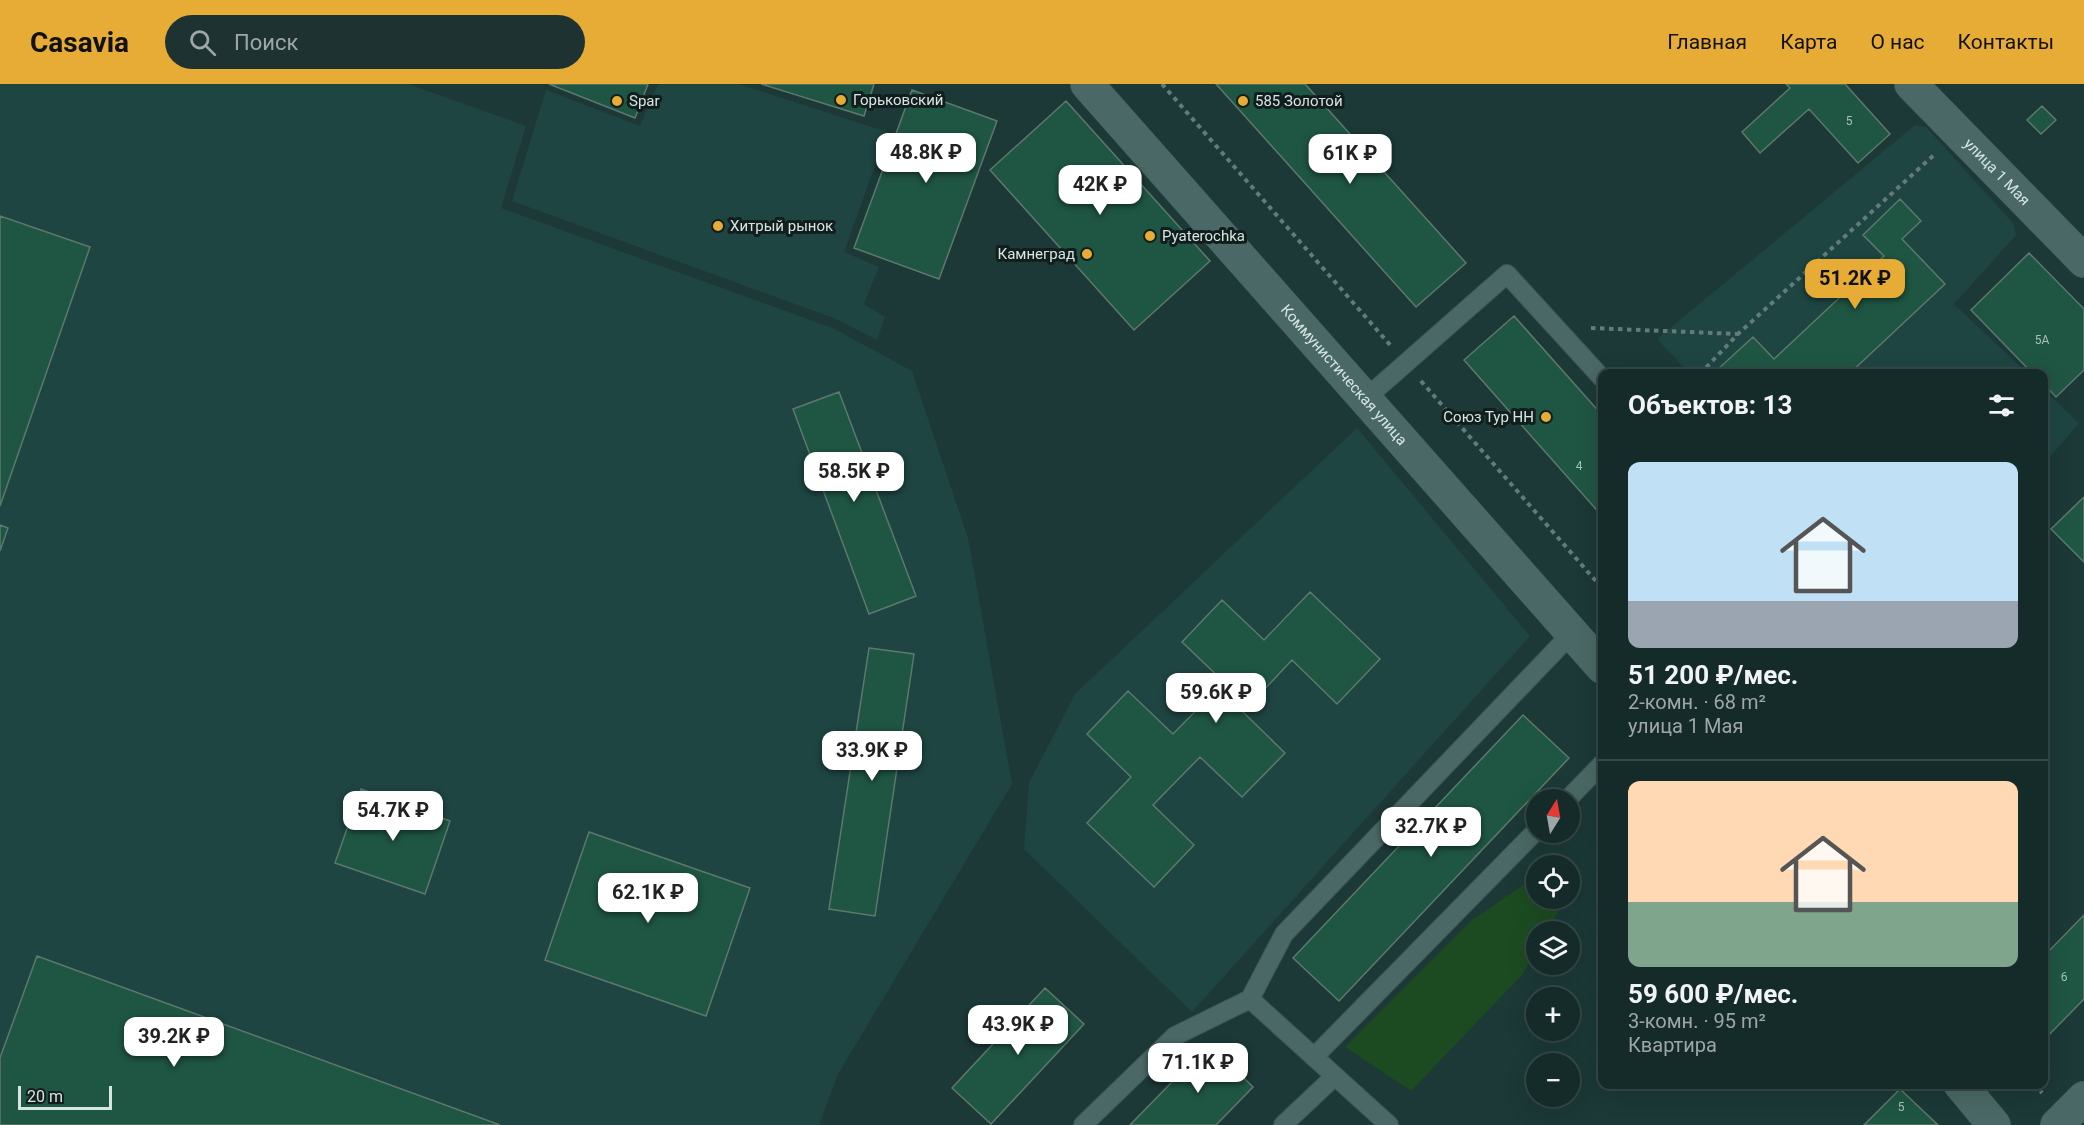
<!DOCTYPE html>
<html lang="ru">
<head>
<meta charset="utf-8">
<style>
	:root { --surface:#152b29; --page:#1e3331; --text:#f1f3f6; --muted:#9da7a8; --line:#344746; --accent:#e6ac36 }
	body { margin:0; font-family:Roboto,sans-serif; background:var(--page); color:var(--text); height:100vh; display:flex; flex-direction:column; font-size:22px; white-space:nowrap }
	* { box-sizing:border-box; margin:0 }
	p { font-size:20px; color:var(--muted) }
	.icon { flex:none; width:33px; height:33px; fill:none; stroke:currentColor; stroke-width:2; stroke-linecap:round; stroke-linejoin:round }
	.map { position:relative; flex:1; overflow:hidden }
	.details { position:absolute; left:1598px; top:285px; width:450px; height:720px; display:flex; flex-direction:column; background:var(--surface); border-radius:12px; box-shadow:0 6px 24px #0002,0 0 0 2px var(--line) }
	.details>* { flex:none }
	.needle { width:39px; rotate:11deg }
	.buttons { position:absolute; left:1526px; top:705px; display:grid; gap:12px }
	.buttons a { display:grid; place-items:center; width:54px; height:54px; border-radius:50%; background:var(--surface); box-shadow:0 6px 24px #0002,0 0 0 2px var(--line); font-size:30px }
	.scale { position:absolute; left:18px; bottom:15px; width:94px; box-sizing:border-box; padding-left:6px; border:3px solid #d5e5e3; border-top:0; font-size:16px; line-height:21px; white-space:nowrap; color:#d5e5e3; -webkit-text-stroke:4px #111e1d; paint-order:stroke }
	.price { position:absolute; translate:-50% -51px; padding:0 14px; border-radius:12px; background:#fff; color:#222; font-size:20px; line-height:39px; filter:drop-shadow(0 2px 3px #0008) }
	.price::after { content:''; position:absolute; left:50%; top:36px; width:18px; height:14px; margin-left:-9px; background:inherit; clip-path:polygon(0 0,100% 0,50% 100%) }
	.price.current { background:var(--accent); color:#111 }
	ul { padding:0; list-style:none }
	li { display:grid; align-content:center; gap:12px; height:318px; padding:0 30px }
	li+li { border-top:2px solid var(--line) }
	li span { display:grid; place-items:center; height:186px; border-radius:12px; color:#555 }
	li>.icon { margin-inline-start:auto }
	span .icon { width:108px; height:108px; fill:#fffc; stroke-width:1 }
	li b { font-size:26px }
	h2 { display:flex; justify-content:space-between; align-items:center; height:72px; padding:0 30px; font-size:26px }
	header { display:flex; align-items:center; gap:36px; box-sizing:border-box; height:84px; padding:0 30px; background:var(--accent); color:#111 }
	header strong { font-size:28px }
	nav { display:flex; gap:33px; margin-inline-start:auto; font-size:21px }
	.search { width:420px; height:54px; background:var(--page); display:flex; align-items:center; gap:15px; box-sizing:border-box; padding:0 21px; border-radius:33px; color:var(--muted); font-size:22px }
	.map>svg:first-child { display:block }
	.built { fill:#1e4542 }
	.green { fill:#1c4b21 }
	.building { fill:#1f5543; stroke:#5d786c; stroke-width:1.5 }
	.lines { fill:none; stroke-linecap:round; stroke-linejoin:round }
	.lane-casing { stroke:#3d5755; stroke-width:20 }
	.street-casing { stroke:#3d5755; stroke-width:34 }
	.secondary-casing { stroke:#3d5755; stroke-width:34 }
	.path { stroke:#637b79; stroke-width:4; stroke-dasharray:4.5 4.5; stroke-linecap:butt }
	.lane { stroke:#4a6865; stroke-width:18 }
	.street { stroke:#4a6865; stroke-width:33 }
	.secondary { stroke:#4a6865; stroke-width:33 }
	.poi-dot { fill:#e6ac36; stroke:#111e1d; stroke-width:2 }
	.labels { text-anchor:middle; stroke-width:6; stroke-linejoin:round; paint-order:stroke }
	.number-label { font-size:12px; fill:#a8c1bb }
	.poi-label { font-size:15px; fill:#d5e5e3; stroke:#111e1d; text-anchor:start }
	.street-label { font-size:15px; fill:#d5e5e3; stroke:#111e1d }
</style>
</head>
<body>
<header>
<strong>Casavia</strong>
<div class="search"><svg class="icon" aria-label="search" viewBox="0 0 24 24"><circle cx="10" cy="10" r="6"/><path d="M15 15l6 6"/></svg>Поиск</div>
<nav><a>Главная</a><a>Карта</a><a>О нас</a><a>Контакты</a></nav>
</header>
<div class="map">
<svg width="2084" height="1041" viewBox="0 0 2084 1041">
	<rect width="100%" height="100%" fill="#1c3937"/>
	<path class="built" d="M 0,0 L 408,0 L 526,42 L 501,124 L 835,245 L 912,287 L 968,454 L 1012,700 L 838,990 L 819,1041 L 0,1041 Z
		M 658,0 L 739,0 L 887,48 L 844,168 L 879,183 L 864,220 L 885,233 L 877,256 L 836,235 L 512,117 L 546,6 L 640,42 Z
		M 1915,41 L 1926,43 L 2013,139 L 2016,151 L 1954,220 L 2027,289 L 1689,289 L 1657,255 Z
		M 2043,305 L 2079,339 L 2043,381 Z
		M 1357,344 L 1530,552 L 1192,928 L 1024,765 L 1029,699 L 1075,610 Z"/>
	<path class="green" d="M 1536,792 L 1536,814 L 1566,815 L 1547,847 L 1536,848 L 1536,866 L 1522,891 L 1411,1007 L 1345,963 L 1471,837 Z"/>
	<path class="building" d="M 549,0 L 648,0 L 635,34 Z
		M 761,0 L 874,0 L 864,32 Z
		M 1216,0 L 1305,0 L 1466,179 L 1416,223 Z
		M 1786,0 L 1845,0 L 1890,50 L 1858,79 L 1809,25 L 1760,69 L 1742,48 L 1790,4 Z
		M 912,6 L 997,37 L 939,195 L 854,164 Z
		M 1066,17 L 1210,177 L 1134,246 L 990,86 Z
		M 2042,22 L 2056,36 L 2041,50 L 2027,36 Z
		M 1900,115 L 1921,137 L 1902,155 L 1945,200 L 1849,290 L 1765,290 L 1762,286 L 1758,290 L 1720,290 L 1717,286 L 1753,253 L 1774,275 L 1884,172 L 1863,151 Z
		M 0,132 L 90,163 L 0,422 Z
		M 2029,169 L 2084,225 L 2084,286 L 2056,313 L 2043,299 L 2043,290 L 2033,290 L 1971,226 Z
		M 1514,232 L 1602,331 L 1602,432 L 1464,276 Z
		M 839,308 L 916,512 L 869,530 L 793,325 Z
		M 2084,413 L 2084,478 L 2051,445 Z
		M 0,441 L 8,444 L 0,467 Z
		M 1310,508 L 1380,575 L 1337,620 L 1292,576 L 1243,628 L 1285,669 L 1242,713 L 1200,673 L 1153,721 L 1194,761 L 1154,803 L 1087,739 L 1131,693 L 1087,650 L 1128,607 L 1173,650 L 1224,598 L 1182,558 L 1222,516 L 1264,556 Z
		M 869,564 L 914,570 L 875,832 L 829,825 Z
		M 1523,631 L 1569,674 L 1339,917 L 1293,874 Z
		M 361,705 L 450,737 L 425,810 L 335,779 Z
		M 589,748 L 750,804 L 706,932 L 545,876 Z
		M 2084,831 L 2084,915 L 2043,957 L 2043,869 L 2045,871 Z
		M 37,872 L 500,1041 L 0,1041 L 0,974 Z
		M 1045,904 L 1084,940 L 991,1040 L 952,1004 Z
		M 1209,960 L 1253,1003 L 1216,1041 L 1130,1041 Z
		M 1900,1005 L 1938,1041 L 1864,1041 Z"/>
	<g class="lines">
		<g class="lane-casing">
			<path id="lane" d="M 1365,315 L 1507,190 L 1602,294
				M 1567,716 L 1602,680
				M 1250,915 L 1284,850 L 1572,549
				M 1314,973 L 1536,747
				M 1083,1041 L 1175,952 L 1250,915 L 1389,1041
				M 1283,1041 L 1335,992"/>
		</g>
		<g class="street-casing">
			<g id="street">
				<path id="s1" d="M 1911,0 L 2084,177"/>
				<path d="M 2057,1041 L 2084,1014"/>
			</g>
		</g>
		<g class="secondary-casing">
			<g id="secondary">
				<path id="s2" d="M 1087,0 L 1602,583"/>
				<path d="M 1960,1000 L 1994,1041"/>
			</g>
		</g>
		<path class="path" d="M 1162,0 L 1391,262
			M 1591,244 L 1738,250
			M 1700,290 L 1738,250 L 1935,70
			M 1421,297 L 1602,504
			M 2035,1000 L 2042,1009"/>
		<use href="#lane" class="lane"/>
		<use href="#street" class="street"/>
		<use href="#secondary" class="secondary"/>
	</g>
	<g class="poi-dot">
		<circle cx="841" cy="16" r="6"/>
		<circle cx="617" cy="17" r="6"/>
		<circle cx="1243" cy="17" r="6"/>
		<circle cx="718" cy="142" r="6"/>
		<circle cx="1150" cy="152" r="6"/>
		<circle cx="1087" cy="170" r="6"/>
		<circle cx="1546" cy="333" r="6"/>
	</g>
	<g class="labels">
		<g class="number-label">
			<text x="1849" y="41">5</text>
			<text x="2042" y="260">5А</text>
			<text x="1579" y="386">4</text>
			<text x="2064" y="897">6</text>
			<text x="1901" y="1027">5</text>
		</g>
		<g class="poi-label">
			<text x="853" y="21">Горьковский</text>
			<text x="629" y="22">Spar</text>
			<text x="1255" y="22">585 Золотой</text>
			<text x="730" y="147">Хитрый рынок</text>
			<text x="1162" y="157">Pyaterochka</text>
			<text x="1075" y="175" text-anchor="end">Камнеград</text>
			<text x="1534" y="338" text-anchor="end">Союз Тур НН</text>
		</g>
		<g class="street-label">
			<text dy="5" stroke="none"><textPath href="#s1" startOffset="123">улица 1 Мая</textPath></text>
			<text dy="5" stroke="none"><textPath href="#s2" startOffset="388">Коммунистическая улица</textPath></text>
		</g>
	</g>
</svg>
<div class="buttons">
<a><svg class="needle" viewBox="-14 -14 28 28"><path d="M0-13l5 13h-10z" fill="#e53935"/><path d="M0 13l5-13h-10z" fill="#9da7a8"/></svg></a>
<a><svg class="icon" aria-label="locate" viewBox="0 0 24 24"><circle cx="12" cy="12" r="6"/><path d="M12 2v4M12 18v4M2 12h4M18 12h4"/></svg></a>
<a><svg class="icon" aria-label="layers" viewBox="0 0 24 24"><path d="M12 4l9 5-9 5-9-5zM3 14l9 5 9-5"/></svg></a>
<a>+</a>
<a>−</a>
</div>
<div class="scale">20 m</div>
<b class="price" style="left:926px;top:100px">48.8K ₽</b>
<b class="price" style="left:1350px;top:101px">61K ₽</b>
<b class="price" style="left:1100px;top:132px">42K ₽</b>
<b class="price current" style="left:1855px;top:226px">51.2K ₽</b>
<b class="price" style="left:854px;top:419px">58.5K ₽</b>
<b class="price" style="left:1216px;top:640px">59.6K ₽</b>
<b class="price" style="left:872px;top:698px">33.9K ₽</b>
<b class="price" style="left:393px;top:758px">54.7K ₽</b>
<b class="price" style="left:1431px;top:774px">32.7K ₽</b>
<b class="price" style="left:648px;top:840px">62.1K ₽</b>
<b class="price" style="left:1018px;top:972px">43.9K ₽</b>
<b class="price" style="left:174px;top:984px">39.2K ₽</b>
<b class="price" style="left:1198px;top:1010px">71.1K ₽</b>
<section class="details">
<h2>Объектов: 13<svg class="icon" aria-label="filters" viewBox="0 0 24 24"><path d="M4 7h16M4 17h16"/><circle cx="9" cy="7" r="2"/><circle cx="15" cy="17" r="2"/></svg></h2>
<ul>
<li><span style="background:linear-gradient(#bfe0f5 75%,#9aa5b1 0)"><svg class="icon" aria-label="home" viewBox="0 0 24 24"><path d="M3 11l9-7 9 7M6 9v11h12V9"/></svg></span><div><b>51 200 ₽/мес.</b><p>2-комн. · 68 m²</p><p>улица 1 Мая</p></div></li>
<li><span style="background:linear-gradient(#ffd9b3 65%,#7fa58c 0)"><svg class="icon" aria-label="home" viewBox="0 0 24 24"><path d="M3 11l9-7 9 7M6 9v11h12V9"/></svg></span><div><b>59 600 ₽/мес.</b><p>3-комн. · 95 m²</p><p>Квартира</p></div></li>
</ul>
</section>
</div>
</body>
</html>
